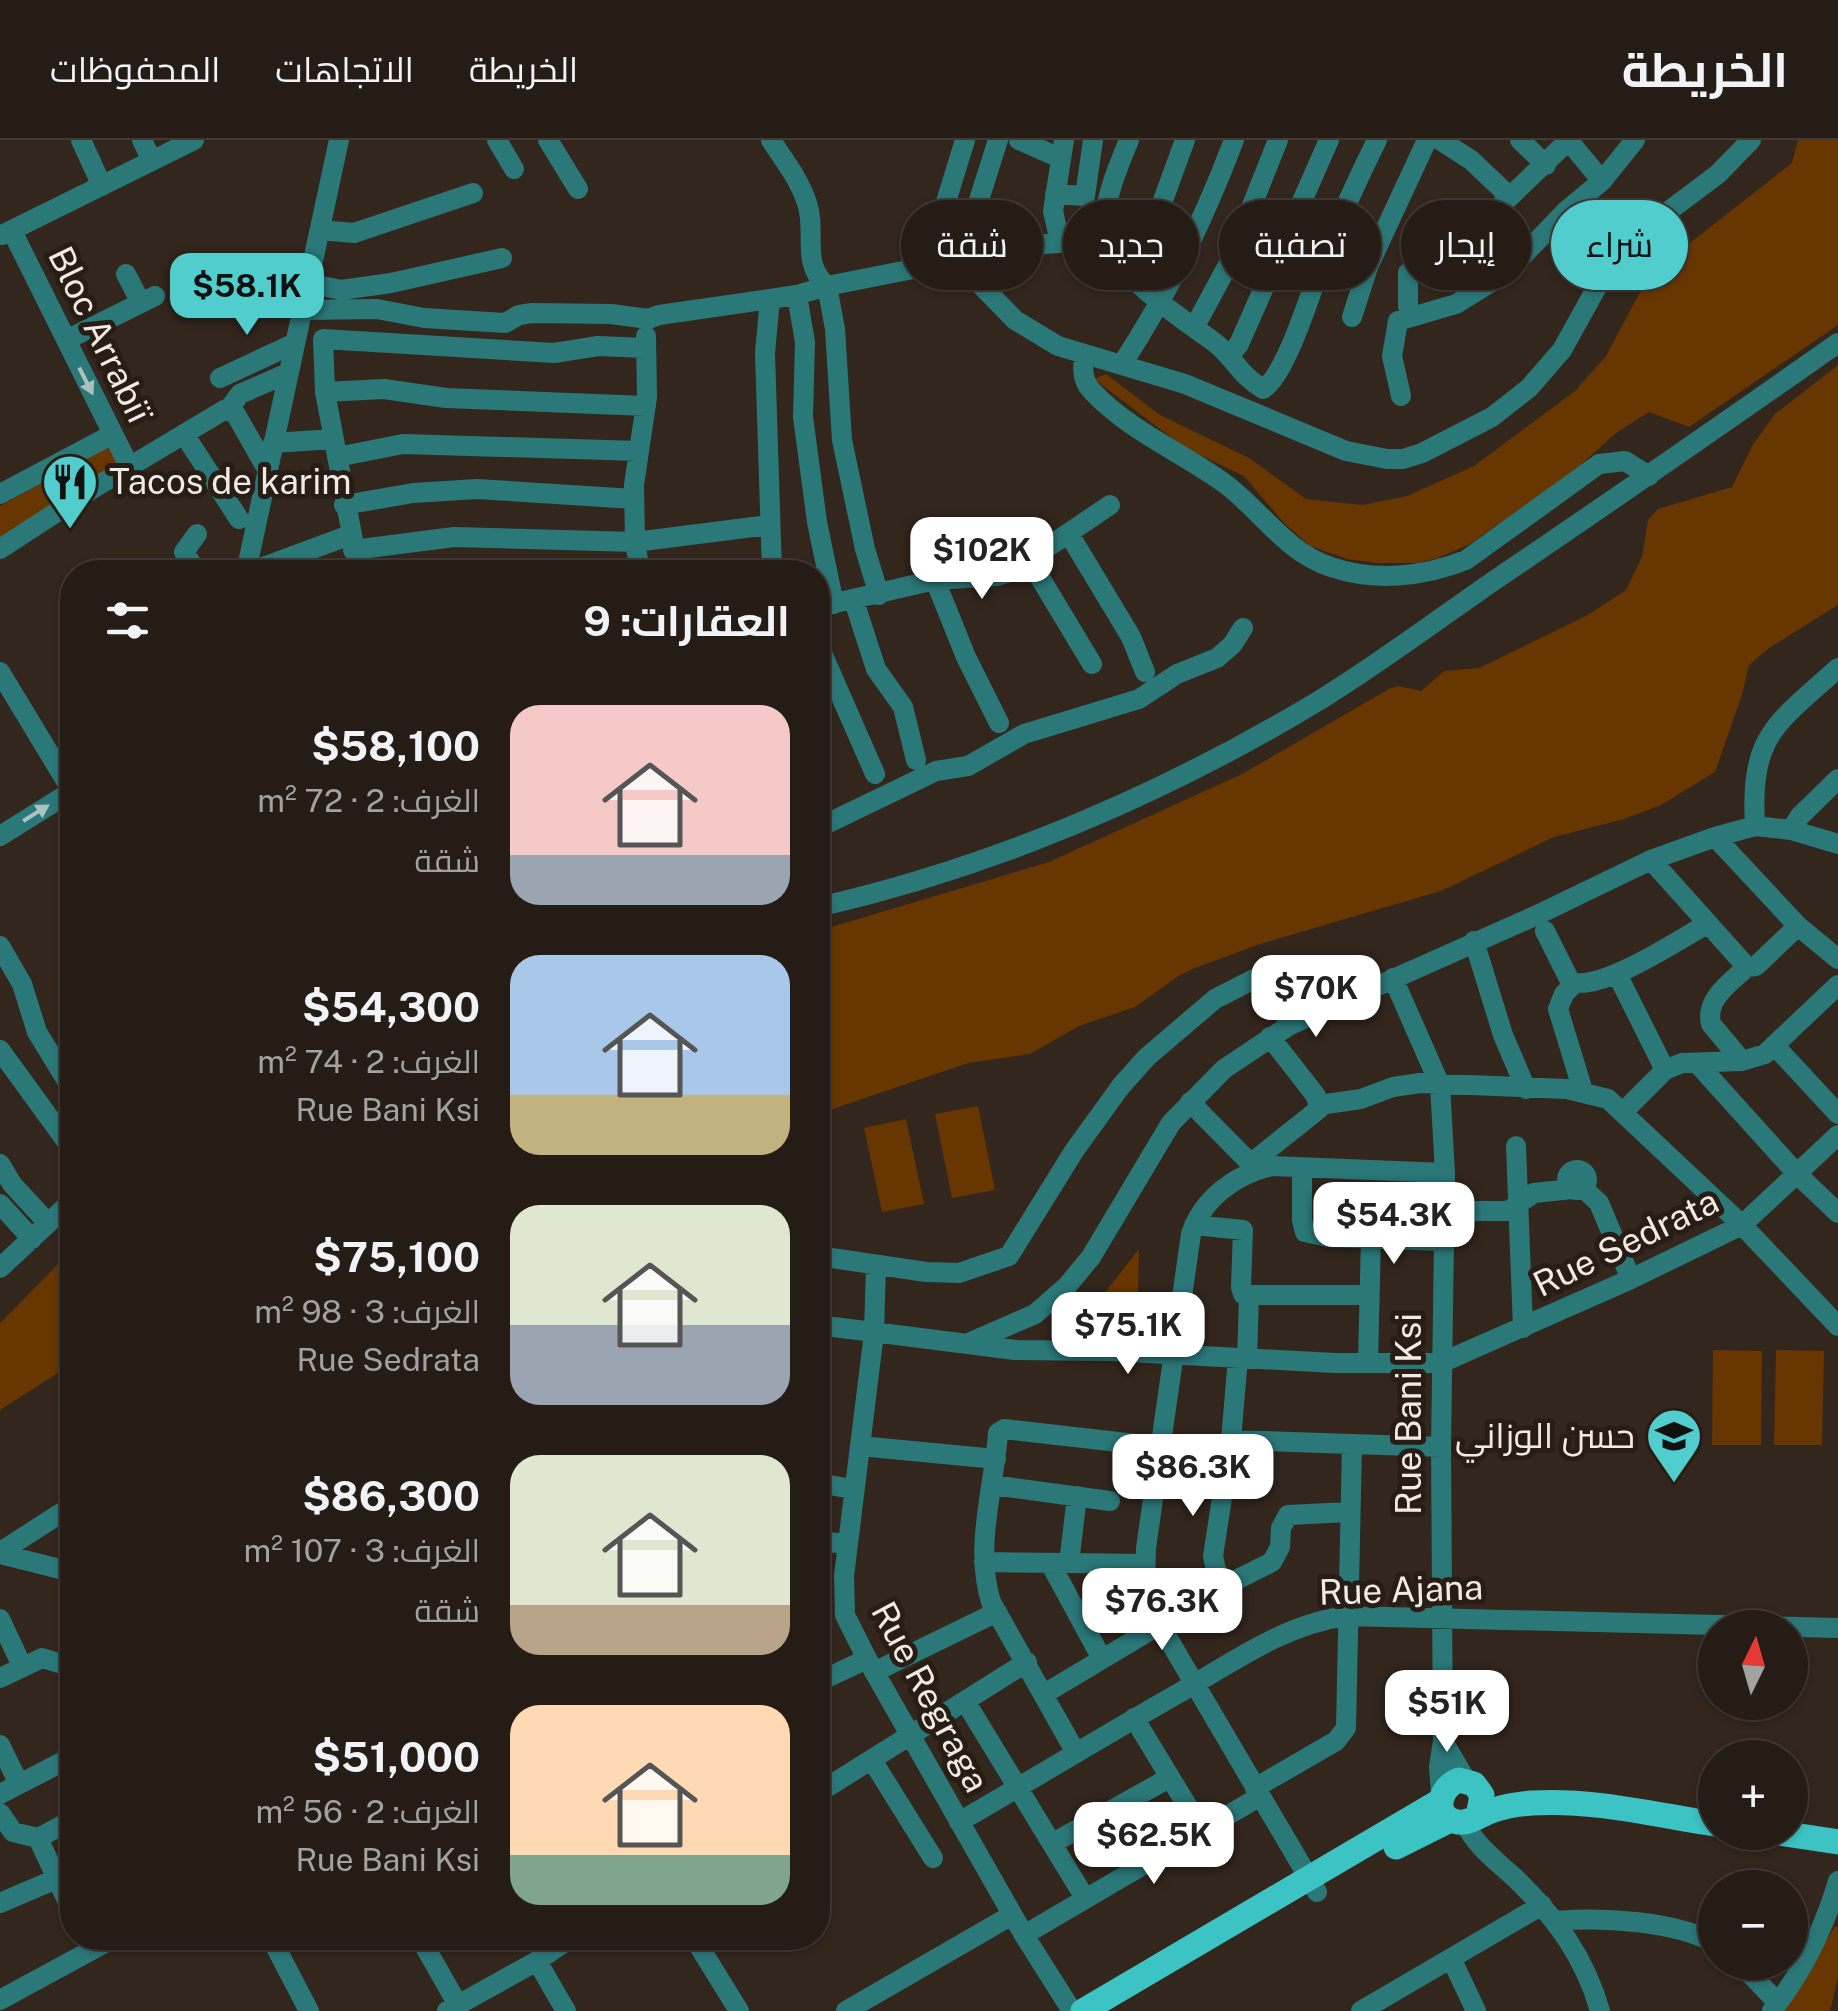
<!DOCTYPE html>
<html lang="ar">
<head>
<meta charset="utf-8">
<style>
	:root { --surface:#261c16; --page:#322923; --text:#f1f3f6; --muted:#a4a1a1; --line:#423a35; --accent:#52cdcd }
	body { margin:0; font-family:"Public Sans",Cairo,sans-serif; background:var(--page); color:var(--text); direction:rtl; height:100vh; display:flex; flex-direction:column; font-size:38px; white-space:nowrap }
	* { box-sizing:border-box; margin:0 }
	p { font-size:32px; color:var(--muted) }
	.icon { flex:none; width:55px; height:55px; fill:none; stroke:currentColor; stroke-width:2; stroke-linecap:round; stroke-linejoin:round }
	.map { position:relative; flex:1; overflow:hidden; direction:ltr }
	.side { position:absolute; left:60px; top:420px; width:770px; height:1390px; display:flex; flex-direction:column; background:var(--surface); border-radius:40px; box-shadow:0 2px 8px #0004,0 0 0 2px var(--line); direction:rtl }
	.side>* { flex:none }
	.guide { position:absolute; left:860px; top:60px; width:828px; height:90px; direction:rtl; display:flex; gap:20px }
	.needle { width:65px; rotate:5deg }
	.buttons { position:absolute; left:1698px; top:1470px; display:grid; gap:20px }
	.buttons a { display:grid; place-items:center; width:110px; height:110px; border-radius:50%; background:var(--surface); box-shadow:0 2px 8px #0004,0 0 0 2px var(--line); font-size:50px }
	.price { position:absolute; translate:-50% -85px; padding:0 22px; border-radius:20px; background:#fff; color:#222; font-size:32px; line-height:65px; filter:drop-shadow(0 2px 5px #0008) }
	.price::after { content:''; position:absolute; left:50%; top:60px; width:30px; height:22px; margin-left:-15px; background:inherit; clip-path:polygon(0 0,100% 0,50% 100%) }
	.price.active { background:var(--accent); color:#111 }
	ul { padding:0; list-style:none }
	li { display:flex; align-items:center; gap:30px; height:250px; padding:0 40px }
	li span { display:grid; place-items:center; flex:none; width:280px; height:200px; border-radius:30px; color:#555 }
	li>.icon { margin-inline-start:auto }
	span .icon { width:120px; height:120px; fill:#fffc; stroke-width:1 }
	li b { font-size:42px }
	h2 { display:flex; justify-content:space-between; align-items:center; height:120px; padding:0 40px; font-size:42px }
	.chip { padding:0 35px; border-radius:45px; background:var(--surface); box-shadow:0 2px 8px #0004,0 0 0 2px var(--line); font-size:35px; line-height:90px }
	.chip.active { background:var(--accent); color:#111 }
	header { display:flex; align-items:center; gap:60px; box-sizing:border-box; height:140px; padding:0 50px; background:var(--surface); border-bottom:2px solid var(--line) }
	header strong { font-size:48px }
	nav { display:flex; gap:55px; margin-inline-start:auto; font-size:35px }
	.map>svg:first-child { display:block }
	.green { fill:#683600 }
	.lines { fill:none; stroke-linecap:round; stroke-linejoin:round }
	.minor { stroke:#2b7879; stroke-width:20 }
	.major { stroke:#3cc3c3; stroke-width:25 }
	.oneway { fill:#acc2bf }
	.labels { text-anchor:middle; stroke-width:10; stroke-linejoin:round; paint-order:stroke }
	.street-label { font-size:35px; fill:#f2eae4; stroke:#281d14 }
	.poi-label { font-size:35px; fill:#f2eae4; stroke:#281d14; text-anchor:start }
</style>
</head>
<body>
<header>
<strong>الخريطة</strong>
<nav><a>الخريطة</a><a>الاتجاهات</a><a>المحفوظات</a></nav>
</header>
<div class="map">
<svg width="1838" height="1871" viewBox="0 0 1838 1871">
	<rect width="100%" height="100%" fill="#32261d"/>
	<path class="green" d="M 1798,0 L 1838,0 L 1838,185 L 1689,287 L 1649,272 L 1616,293 L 1574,331 L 1470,404 L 1438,418 L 1417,423 L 1378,423 L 1347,419 L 1310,406 L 1284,383 L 1244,336 L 1185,308 L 1094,239 L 1106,234 L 1160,275 L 1249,318 L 1306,359 L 1363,365 L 1407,356 L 1474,326 L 1575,251 L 1606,216 L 1639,154 L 1663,124 L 1792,23 Z
		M 1838,225 L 1838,465 L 1769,508 L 1749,525 L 1742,555 L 1715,632 L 1661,665 L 1624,679 L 1554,697 L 1441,751 L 1260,804 L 1195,828 L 1180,835 L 1135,867 L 1079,886 L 1030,914 L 968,923 L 818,974 L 818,791 L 1049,722 L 1242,634 L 1389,549 L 1398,546 L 1421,551 L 1444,531 L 1479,528 L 1588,475 L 1626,450 L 1642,417 L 1648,380 L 1658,369 L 1732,347 L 1752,306 L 1775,274 Z
		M 119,301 L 127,320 L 0,398 L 0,366 Z
		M 978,966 L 995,1050 L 952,1058 L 935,974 Z
		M 906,979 L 924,1064 L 882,1072 L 864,988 Z
		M 1139,1109 L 1137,1196 L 1073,1193 L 1074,1181 L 1103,1155 Z
		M 72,1110 L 72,1224 L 0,1270 L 0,1183 Z
		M 1713,1210 L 1762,1211 L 1761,1305 L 1712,1305 Z
		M 1776,1210 L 1824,1211 L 1822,1305 L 1774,1305 Z
		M 1835,1786 L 1838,1788 L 1838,1838 L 1830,1871 L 1785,1871 Z"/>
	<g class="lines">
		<path class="minor" d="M 81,0 L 102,46
			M 142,0 L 152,21
			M 497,0 L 514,29
			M 548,0 L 578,49
			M 771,0 C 784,21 799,38 807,63 C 817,92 800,123 827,146 L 835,189 L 842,300 L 865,409 L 879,455
			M 1019,0 L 1060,18
			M 1129,0 C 1119,25 1106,54 1105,81 C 1103,130 1179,176 1214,202 C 1234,217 1238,234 1263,249 C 1287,235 1313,144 1325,115 C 1341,76 1358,38 1377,0
			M 1440,0 L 1471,20 L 1508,55
			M 1520,0 L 1546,25
			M 1568,0 L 1602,41
			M 1055,54 L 1085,56 L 1093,0
			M 320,90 L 354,93 L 473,53
			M 12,91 L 130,328
			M 2,95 L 194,0
			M 1060,102 L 1053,71 L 1064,0
			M 926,127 L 965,0
			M 940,127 L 1008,107 L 1108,99
			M 969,128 L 972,82 L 998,0
			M 1131,133 L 1151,93 L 1185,0
			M 126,134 L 141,163
			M 308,143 L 341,150 L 391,143 L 502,118
			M 797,155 L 805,202 L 803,277 L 817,382 L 834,464
			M 770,159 L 765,213 L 772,432
			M 303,170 L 377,169 L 424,178 L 505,183 L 519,175 L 532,173 L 611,174 L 648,179 L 659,175 L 797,155 L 827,146 L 913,129 L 951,129 L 979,143 L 1015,180 L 1058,206 L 1185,244 L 1346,311 L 1387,319 L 1403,319 L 1422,313 L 1492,277 L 1529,248 L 1562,210 L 1613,118 L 1638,94 L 1718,34 L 1751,0
			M 1352,177 L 1368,127 L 1427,0
			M 1411,177 L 1408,166 L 1408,133 L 1447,113 L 1469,96 L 1569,0
			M 1194,188 L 1229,123 L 1278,0
			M 646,196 L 647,257 L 634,345 L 635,402 L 769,385
			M 66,200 L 155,156
			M 1226,211 L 1235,209 L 1239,204 L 1329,0
			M 1085,215 C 1082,227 1082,241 1092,251 C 1128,290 1181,312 1224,343 C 1261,370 1285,412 1331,427 C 1375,442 1423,437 1466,420 L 1599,324 L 1625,321 L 1649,336
			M 1122,224 C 1169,153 1204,79 1234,0
			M 220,238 L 295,203
			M 325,252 L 384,249 L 446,258 L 646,266
			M 1401,256 L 1392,216 L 1398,181 L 1456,164 L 1506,133 L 1566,71 L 1602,41 L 1635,0
			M 228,270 L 240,254 L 288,233
			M 184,294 L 239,379
			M 273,303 L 333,299
			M 337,317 L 403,304 L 639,311
			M 0,354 L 113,294
			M 344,365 L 413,353 L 477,349 L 634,359
			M 1069,394 L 1131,497 L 1145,532
			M 0,409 L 89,351 L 224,270 L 235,273 L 267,329
			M 353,410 L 454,397 L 635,402 L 640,432
			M 1030,421 L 1092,524
			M 197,432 L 184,412 L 197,394
			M 246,432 L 339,0
			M 250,432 L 350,395
			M 359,432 L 325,252 L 323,199 L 554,213 L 598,206 L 645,208
			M 935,440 L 966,517 L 999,583
			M 854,461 L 876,529 L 903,567 L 916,620
			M 818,467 L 935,440 L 997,436 L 1011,432 L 1110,365
			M 818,504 L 875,634
			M 0,532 L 72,651
			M 1755,686 C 1750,595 1775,585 1838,528
			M 818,688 L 936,631 L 968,626 L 1024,594 L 1139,559 L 1177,534 L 1217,518 L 1232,505 L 1243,488
			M 1791,690 L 1800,676 L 1838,639
			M 0,696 L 72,651
			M 1715,697 L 1798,786 L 1838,819
			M 1651,720 L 1747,827 L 1756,826 L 1798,786
			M 818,767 C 994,727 1166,653 1320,560 C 1380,523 1437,480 1495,440 C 1610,362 1724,283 1838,203
			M 1545,791 L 1570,841 C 1598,854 1680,799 1707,784
			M 1474,801 L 1503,895 L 1526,949
			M 0,806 L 22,844 L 37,892 L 72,949
			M 1617,834 L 1665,930
			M 1393,838 L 1440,945 L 1445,1033 L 1441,1307 L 1443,1601 L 1439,1627 L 1441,1653
			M 1574,844 L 1564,854 L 1558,869 L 1583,951
			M 1774,905 L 1838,974
			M 0,910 L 72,1009
			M 1742,921 L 1711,884 C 1705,859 1730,843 1747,827
			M 1697,923 L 1798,1035 L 1838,1073
			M 1190,962 L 1256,1029
			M 1319,965 L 1361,959 L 1393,947 L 1420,943 L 1567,949 L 1608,959 L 1742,1085 L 1838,1186
			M 1624,971 L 1665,930 L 1682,923 L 1742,921 L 1765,914 L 1838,845
			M 1516,1006 L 1523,1188
			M 0,1024 L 12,1044 L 48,1083
			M 1250,1024 L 1319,969 L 1316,956 L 1270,897
			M 1302,1028 L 1302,1080 L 1305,1092 L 1328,1097 L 1443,1101
			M1567 1040a10 10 0 1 1 20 0a10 10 0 1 1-20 0Z
			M 1583,1048 L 1599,1063 L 1631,1139
			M 0,1064 L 32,1099
			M 1444,1071 L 1508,1071 L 1534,1053 L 1572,1049
			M 1194,1085 L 1243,1090 L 1241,1147 L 1243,1154 L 1249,1155 L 1247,1219
			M 818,1116 L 926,1132 L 959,1133 L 1009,1116 L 1074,1011 L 1121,946 L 1147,917 L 1215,859 L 1258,837 L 1270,844 L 1290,885
			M 876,1125 L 874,1193 L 844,1436 L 845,1475 L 867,1519 L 1024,1795 L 1072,1871
			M 0,1128 L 72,1061
			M 1249,1155 L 1368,1155
			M 818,1185 L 1015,1210 L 1110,1211 L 1335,1223 L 1441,1223 L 1631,1139 L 1742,1085 L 1838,995
			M 971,1202 L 1035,1174 L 1067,1146 L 1091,1117 L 1171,983 L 1224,929 L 1290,885 L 1537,775 L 1651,720 L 1715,697 L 1755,686 L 1791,690 L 1838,704
			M 1368,1223 L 1371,1097
			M 1231,1300 L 1441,1307
			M 860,1306 L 996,1319
			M 818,1343 L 852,1349
			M 992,1345 L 1110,1361
			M 818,1401 L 848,1404
			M 0,1412 L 72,1366
			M 0,1414 L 72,1432
			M 984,1422 L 1069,1423 L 1077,1356
			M 1050,1423 L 1102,1519
			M 1069,1423 L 1144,1424
			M 1226,1445 L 1216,1430 L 1213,1416 L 1231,1300 L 1238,1218
			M 0,1479 L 22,1526
			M 874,1532 L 997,1472
			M 0,1538 L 42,1518 L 72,1527
			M 818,1542 L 867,1519
			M 1044,1554 L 1226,1445 L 1272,1422 L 1280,1407 L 1281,1388 L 1288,1375 L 1349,1372
			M 965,1561 L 1085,1758
			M 1134,1578 L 1202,1690
			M 1443,1601 L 1466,1640
			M 0,1605 L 19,1644
			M 1076,1613 L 991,1462 C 974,1407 994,1348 998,1293 L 1004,1289 L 1162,1307
			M 872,1620 L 933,1718
			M 1255,1648 L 1336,1601 L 1346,1588 L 1352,1304
			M 818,1653 L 1027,1522
			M 0,1654 L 66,1620 L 72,1593
			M 0,1673 L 13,1692 L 38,1698 L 72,1771
			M 959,1682 C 1035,1638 1110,1592 1186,1549 C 1237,1519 1287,1484 1346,1476 L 1838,1488
			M 1465,1683 C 1475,1706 1499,1723 1517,1740 C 1556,1778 1585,1818 1600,1871
			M 38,1698 L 72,1680
			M 1053,1703 L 1169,1638
			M 1317,1752 L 1160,1485 L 1145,1442 L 1146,1408 L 1191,1094 C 1203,1058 1236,1034 1272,1026 L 1445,1033
			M 0,1763 L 56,1739
			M 1556,1781 C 1603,1777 1674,1781 1715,1803
			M 1024,1795 L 1259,1657
			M 271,1798 L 309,1871
			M 420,1798 L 458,1865
			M 694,1798 L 739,1871
			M 1451,1818 L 1476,1871
			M 537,1821 L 566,1871
			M 1739,1822 L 1778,1863
			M 0,1860 L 114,1798
			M 447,1871 L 537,1821 L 571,1798
			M 846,1871 L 1012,1775
			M 1361,1871 L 1542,1765
			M 1772,1871 C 1803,1831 1824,1789 1838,1741"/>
		<path class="major" d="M 1478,1676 L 1482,1655 L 1474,1644 L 1459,1640 C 1438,1647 1432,1679 1458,1682 C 1471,1684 1482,1673 1494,1670 C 1506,1666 1519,1664 1532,1663 C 1592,1659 1656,1675 1715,1684
			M 1773,1692 L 1838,1702
			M 1396,1707 L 1450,1680
			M 1083,1871 L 1440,1661"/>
	</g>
	<defs><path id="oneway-solid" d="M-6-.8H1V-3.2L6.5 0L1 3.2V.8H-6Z" transform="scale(2.5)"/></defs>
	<g class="oneway">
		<use href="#oneway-solid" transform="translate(86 241) rotate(63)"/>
		<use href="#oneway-solid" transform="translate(36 673) rotate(-32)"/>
	</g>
	<defs>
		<g id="restaurant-pin" transform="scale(2.875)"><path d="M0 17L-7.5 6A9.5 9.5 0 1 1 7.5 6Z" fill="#52cdcd" stroke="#281d14"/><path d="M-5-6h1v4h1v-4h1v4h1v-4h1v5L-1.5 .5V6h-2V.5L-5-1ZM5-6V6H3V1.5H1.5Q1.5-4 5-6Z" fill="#111"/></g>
		<g id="school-pin" transform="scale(2.875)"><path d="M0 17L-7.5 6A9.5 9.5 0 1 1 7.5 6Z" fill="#52cdcd" stroke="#281d14"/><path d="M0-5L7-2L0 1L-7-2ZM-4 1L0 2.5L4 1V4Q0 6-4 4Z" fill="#111"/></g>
	</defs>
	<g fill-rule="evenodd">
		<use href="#restaurant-pin" x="70" y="342"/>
		<use href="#school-pin" x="1674" y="1296"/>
	</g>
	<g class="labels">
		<g class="street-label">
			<text transform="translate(100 195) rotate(64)" y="12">Bloc Arrabiï</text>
			<text transform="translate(1626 1103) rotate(-26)" y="12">Rue Sedrata</text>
			<text transform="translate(1409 1274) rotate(-90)" y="12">Rue Bani Ksi</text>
			<text transform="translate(1401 1450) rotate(-2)" y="12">Rue Ajana</text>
			<text transform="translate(930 1557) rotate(62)" y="12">Rue Regraga</text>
		</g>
		<g class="poi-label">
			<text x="109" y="354">Tacos de karim</text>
			<text x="1635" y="1308" text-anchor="end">حسن الوزاني</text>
		</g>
	</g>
</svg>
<div class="buttons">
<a><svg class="needle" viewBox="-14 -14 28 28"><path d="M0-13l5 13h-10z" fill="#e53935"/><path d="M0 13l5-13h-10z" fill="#a4a1a1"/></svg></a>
<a>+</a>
<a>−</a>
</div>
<b class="price active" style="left:247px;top:198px">$58.1K</b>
<b class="price" style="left:982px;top:462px">$102K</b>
<b class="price" style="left:1316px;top:900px">$70K</b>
<b class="price" style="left:1394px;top:1127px">$54.3K</b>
<b class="price" style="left:1128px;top:1237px">$75.1K</b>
<b class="price" style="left:1193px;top:1379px">$86.3K</b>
<b class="price" style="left:1162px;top:1513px">$76.3K</b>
<b class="price" style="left:1447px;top:1615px">$51K</b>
<b class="price" style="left:1154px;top:1747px">$62.5K</b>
<div class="guide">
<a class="chip active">شراء</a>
<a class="chip">إيجار</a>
<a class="chip">تصفية</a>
<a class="chip">جديد</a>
<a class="chip">شقة</a>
</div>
<section class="side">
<h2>العقارات: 9<svg class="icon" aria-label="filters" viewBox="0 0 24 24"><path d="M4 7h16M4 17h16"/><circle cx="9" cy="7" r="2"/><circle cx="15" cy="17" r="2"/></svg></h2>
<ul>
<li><span style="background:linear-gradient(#f6c9c9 75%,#9aa5b1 0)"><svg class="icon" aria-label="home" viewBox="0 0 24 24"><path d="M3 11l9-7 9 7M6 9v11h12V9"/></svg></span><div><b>$58,100</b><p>الغرف: 2 · 72 m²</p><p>شقة</p></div></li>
<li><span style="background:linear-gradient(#a9c7e8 70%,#c2b280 0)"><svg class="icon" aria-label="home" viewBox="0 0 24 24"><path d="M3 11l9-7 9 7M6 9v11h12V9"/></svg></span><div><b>$54,300</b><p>الغرف: 2 · 74 m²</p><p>Rue Bani Ksi</p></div></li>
<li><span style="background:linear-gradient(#dfe7d0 60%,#9aa5b1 0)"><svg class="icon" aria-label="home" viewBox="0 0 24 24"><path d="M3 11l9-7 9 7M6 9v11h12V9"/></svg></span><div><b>$75,100</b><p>الغرف: 3 · 98 m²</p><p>Rue Sedrata</p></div></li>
<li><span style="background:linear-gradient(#dfe7d0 75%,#b9a48a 0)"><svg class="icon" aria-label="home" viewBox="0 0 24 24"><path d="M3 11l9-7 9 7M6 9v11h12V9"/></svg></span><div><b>$86,300</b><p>الغرف: 3 · 107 m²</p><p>شقة</p></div></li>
<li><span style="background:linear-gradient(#ffd9b3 75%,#7fa58c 0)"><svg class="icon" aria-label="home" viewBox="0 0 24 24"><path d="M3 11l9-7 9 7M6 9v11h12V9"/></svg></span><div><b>$51,000</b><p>الغرف: 2 · 56 m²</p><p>Rue Bani Ksi</p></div></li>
</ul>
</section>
</div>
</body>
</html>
